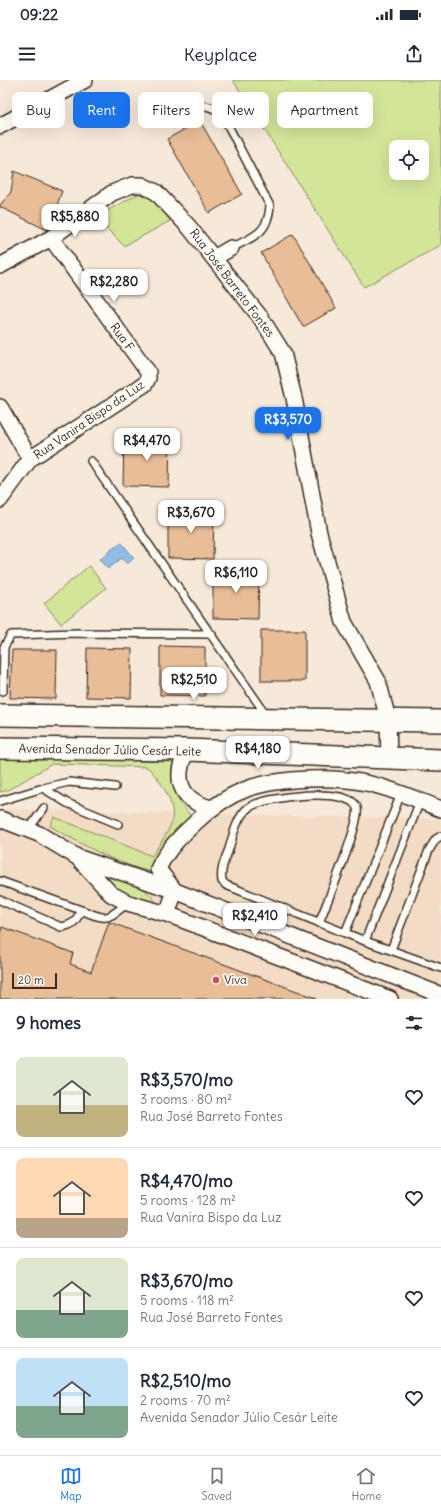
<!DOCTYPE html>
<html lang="en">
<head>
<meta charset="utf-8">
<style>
	:root { --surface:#fff; --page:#f2f2f3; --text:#1f2937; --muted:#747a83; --line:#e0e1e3; --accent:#1a73e8 }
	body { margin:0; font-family:Delius,sans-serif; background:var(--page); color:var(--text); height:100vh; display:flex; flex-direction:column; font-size:15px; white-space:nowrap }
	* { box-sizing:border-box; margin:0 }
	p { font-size:13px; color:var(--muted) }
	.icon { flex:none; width:22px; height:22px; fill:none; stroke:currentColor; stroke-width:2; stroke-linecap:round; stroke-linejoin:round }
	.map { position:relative; height:919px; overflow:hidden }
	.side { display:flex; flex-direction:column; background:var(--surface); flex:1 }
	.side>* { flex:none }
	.hud { position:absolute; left:12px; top:12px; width:417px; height:36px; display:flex; gap:8px }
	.tools { position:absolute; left:389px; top:60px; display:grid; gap:8px }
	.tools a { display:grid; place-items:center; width:40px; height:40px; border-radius:8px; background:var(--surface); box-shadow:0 4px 16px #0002; font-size:20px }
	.scale { position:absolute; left:12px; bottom:10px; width:45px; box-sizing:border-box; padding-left:4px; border:2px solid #3b2a1e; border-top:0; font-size:11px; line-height:14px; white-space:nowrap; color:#3b2a1e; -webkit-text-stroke:3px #fdfcf7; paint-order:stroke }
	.price { position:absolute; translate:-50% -34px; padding:0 9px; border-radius:8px; background:#fff; color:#222; font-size:13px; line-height:26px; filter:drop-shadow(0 1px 2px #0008) }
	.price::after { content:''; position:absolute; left:50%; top:24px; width:12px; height:9px; margin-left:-6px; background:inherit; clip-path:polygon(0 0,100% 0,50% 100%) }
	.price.selected { background:var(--accent); color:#fff }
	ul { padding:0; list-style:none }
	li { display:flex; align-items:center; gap:12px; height:100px; padding:0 16px }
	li+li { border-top:1px solid var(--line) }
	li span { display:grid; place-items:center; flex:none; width:112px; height:80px; border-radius:8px; color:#555 }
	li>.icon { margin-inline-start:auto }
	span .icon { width:48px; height:48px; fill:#fffc; stroke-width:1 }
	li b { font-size:17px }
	h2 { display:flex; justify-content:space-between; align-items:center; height:48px; padding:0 16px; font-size:17px }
	.pill { padding:0 14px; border-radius:8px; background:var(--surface); box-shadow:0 4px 16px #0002; font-size:14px; line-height:36px }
	.pill.selected { background:var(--accent); color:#fff }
	.status { display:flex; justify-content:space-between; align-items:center; height:28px; padding:0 20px; background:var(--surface); direction:ltr }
	.status svg { height:11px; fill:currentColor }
	header { display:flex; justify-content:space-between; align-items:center; height:52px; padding:0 16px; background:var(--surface); font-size:18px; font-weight:600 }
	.tab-bar { display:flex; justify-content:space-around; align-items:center; height:56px; border-top:1px solid var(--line); background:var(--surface); font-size:11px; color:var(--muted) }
	.tab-bar a { display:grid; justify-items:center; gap:2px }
	.tab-bar .selected { color:var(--accent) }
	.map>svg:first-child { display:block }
	.built { fill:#f2dcc6 }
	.green { fill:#d2e599; stroke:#86885c; fill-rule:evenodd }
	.water { fill:#90bce9; stroke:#6e8298 }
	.building { fill:#e8bd98; stroke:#3b2a1e }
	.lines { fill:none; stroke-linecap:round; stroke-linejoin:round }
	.service-casing { stroke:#3b2a1e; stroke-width:10 }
	.minor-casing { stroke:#3b2a1e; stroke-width:18 }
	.secondary-casing { stroke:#3b2a1e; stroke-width:24 }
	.service { stroke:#fdfcf7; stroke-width:7 }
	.minor { stroke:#fdfcf7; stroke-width:15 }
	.secondary { stroke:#fdfcf7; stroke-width:21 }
	.poi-dot { fill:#d1495b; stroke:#fdfcf7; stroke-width:1.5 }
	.labels { text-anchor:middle; stroke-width:3.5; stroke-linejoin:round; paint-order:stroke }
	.street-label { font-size:12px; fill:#3b2a1e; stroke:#fdfcf7 }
	.poi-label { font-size:12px; fill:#3b2a1e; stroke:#fdfcf7; text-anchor:start }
</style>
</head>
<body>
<div class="status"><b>09:22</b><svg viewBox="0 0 49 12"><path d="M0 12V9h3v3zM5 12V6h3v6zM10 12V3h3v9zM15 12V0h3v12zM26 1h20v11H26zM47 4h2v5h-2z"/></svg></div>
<header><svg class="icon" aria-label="menu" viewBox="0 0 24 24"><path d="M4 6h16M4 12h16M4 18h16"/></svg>Keyplace<svg class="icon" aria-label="share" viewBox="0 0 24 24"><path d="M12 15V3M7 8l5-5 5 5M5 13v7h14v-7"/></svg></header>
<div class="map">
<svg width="441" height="919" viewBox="0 0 441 919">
	<rect width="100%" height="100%" fill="#f7e9da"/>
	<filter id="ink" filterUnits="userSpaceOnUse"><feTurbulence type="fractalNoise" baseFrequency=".025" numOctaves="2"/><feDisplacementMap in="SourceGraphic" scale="8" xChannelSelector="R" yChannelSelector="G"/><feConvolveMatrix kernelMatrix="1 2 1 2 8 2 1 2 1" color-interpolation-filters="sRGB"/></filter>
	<g filter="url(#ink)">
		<path class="built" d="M 0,729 L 441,739 L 441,919 L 0,919 Z"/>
		<path class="green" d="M 233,0 L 441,0 L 441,165 L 364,207 ZM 396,67 L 422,67 L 422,93 L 396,93 Z
			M 142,112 L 151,114 L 170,141 L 124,166 L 95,137 Z
			M 89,486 L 106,508 L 61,544 L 44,523 Z
			M 2,677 L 173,682 C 169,705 177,720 192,737 C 169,752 161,766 152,792 C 116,784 81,764 50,746 L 54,737 L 152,776 C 158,766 167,755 171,744 C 178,725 160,699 147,687 L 52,684 L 8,710 L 0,712 L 0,678 Z
			M 102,793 C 122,798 143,803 155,821 L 152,824 L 131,819 L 110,803 Z"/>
		<path class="water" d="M 121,462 L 134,478 L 127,484 L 122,478 L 108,489 L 100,479 Z"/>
		<path class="building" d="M 200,41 L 242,114 L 209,133 L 167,59 Z
			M 14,91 L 62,111 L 49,148 L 47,150 L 0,127 L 0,125 L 11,112 Z
			M 293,154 L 336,228 L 303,247 L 261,173 Z
			M 124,357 L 170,357 L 169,407 L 123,406 Z
			M 168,429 L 214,430 L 213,479 L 168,478 Z
			M 213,489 L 259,490 L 258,539 L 213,538 Z
			M 261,550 L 305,550 L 305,601 L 261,601 Z
			M 160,566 L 205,567 L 205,616 L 160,615 Z
			M 87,568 L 132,569 L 131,618 L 86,617 Z
			M 12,570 L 57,570 L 56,619 L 10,618 Z
			M 109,842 L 316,918 L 316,919 L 0,919 L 0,854 L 2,847 L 73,873 L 70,884 L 91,892 Z"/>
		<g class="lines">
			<g class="service-casing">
				<path id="service" d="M 185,25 C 200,25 210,24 222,34 L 270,126 C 268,154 253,157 231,168
					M 91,381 L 267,636
					M 3,611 L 4,567 L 11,555 L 77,553 L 212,554
					M 43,708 L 69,702 L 115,707
					M 0,721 L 43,708 L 67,723 L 118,744
					M 28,750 L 44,728
					M 0,801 L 81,830 C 76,841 74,845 61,847 L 0,820
					M 81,830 C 108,841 106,840 128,823
					M 319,843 C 326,824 361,743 357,728 C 351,706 263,716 248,728 C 237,737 233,755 229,769 C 225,779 220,790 222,801 L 226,805 L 365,861 L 441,888
					M 345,853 L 401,714
					M 365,861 L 420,721
					M 391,870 L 429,770 L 436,759 L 441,756"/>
			</g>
			<g class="minor-casing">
				<path id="minor" d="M 0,46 L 85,0
					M 214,178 L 231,168
					M 0,186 L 51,158 L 112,113 L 132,105 L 142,105 L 156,112 L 189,147 L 261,238 L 283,273 L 294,318 L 319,453 L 344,542 L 378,601 L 388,639 L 389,678
					M 0,327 L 30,379
					M 0,420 L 30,379 L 145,304 L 148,298 L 148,292 L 51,158
					M 187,670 C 173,698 179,720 211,728
					M 0,739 L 39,754 L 77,777 L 175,811 L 441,915
					M 78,778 L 111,814 L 128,823 L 167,834 L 390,919
					M 167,834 L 175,811 L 158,789 C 167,769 181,756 196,742 C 232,708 261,701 309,699 C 328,698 347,699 366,703 C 392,708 417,720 441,729"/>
			</g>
			<g class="secondary-casing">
				<path id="secondary" d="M 0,635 L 441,641
					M 0,668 L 187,670 L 441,680"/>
			</g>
			<use href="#service" class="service"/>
			<use href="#minor" class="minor"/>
			<use href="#secondary" class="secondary"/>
		</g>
	</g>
	<circle class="poi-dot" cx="216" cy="900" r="4"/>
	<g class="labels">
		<g class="street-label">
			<text transform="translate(232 203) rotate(53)" y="4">Rua José Barreto Fontes</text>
			<text transform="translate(122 257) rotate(54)" y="4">Rua F</text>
			<text transform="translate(89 340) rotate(-34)" y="4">Rua Vanira Bispo da Luz</text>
			<text transform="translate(110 670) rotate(1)" y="4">Avenida Senador Júlio Cesár Leite</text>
		</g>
		<g class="poi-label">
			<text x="224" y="904">Viva</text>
		</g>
	</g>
</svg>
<div class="tools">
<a><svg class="icon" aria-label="locate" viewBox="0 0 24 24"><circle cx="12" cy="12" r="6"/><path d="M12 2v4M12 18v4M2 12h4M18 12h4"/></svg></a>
</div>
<div class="scale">20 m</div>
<b class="price" style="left:75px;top:158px">R$5,880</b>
<b class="price" style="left:114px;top:223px">R$2,280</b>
<b class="price selected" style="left:288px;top:361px">R$3,570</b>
<b class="price" style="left:147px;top:382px">R$4,470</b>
<b class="price" style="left:191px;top:454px">R$3,670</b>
<b class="price" style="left:236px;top:514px">R$6,110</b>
<b class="price" style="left:194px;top:621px">R$2,510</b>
<b class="price" style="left:258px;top:690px">R$4,180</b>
<b class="price" style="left:255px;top:857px">R$2,410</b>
<div class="hud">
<a class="pill">Buy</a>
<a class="pill selected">Rent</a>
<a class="pill">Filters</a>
<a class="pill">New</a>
<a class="pill">Apartment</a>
</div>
</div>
<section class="side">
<h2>9 homes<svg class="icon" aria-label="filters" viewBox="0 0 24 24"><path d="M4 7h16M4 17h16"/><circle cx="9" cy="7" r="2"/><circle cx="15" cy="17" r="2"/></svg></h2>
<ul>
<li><span style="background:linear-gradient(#dfe7d0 60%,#c2b280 0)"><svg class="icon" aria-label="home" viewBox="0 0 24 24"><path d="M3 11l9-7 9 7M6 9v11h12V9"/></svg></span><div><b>R$3,570/mo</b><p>3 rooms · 80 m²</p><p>Rua José Barreto Fontes</p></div><svg class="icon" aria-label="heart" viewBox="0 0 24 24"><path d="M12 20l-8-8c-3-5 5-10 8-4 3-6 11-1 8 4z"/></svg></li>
<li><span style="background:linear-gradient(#ffd9b3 75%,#b9a48a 0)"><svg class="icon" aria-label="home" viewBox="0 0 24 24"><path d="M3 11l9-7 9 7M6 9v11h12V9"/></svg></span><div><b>R$4,470/mo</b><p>5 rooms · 128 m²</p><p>Rua Vanira Bispo da Luz</p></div><svg class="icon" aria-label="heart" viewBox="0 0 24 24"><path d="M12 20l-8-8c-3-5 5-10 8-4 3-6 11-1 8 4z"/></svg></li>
<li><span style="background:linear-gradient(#dfe7d0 65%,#7fa58c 0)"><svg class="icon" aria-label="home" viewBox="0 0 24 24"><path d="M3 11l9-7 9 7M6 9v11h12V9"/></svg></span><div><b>R$3,670/mo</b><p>5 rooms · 118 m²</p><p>Rua José Barreto Fontes</p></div><svg class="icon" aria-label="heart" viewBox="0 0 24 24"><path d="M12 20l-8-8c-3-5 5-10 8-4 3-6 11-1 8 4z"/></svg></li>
<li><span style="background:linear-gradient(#bfe0f5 60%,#7fa58c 0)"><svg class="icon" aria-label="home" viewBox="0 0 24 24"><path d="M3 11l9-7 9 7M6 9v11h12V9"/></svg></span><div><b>R$2,510/mo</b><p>2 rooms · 70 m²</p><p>Avenida Senador Júlio Cesár Leite</p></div><svg class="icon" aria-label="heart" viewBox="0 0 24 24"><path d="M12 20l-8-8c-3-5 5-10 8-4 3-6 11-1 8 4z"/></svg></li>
</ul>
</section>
<nav class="tab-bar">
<a class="selected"><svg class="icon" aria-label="map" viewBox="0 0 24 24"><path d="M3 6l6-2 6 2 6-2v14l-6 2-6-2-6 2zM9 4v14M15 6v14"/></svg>Map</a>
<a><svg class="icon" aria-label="saved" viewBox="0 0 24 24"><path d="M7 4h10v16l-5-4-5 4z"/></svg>Saved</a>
<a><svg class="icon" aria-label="home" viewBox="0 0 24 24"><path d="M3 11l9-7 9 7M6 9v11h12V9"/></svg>Home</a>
</nav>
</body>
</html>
